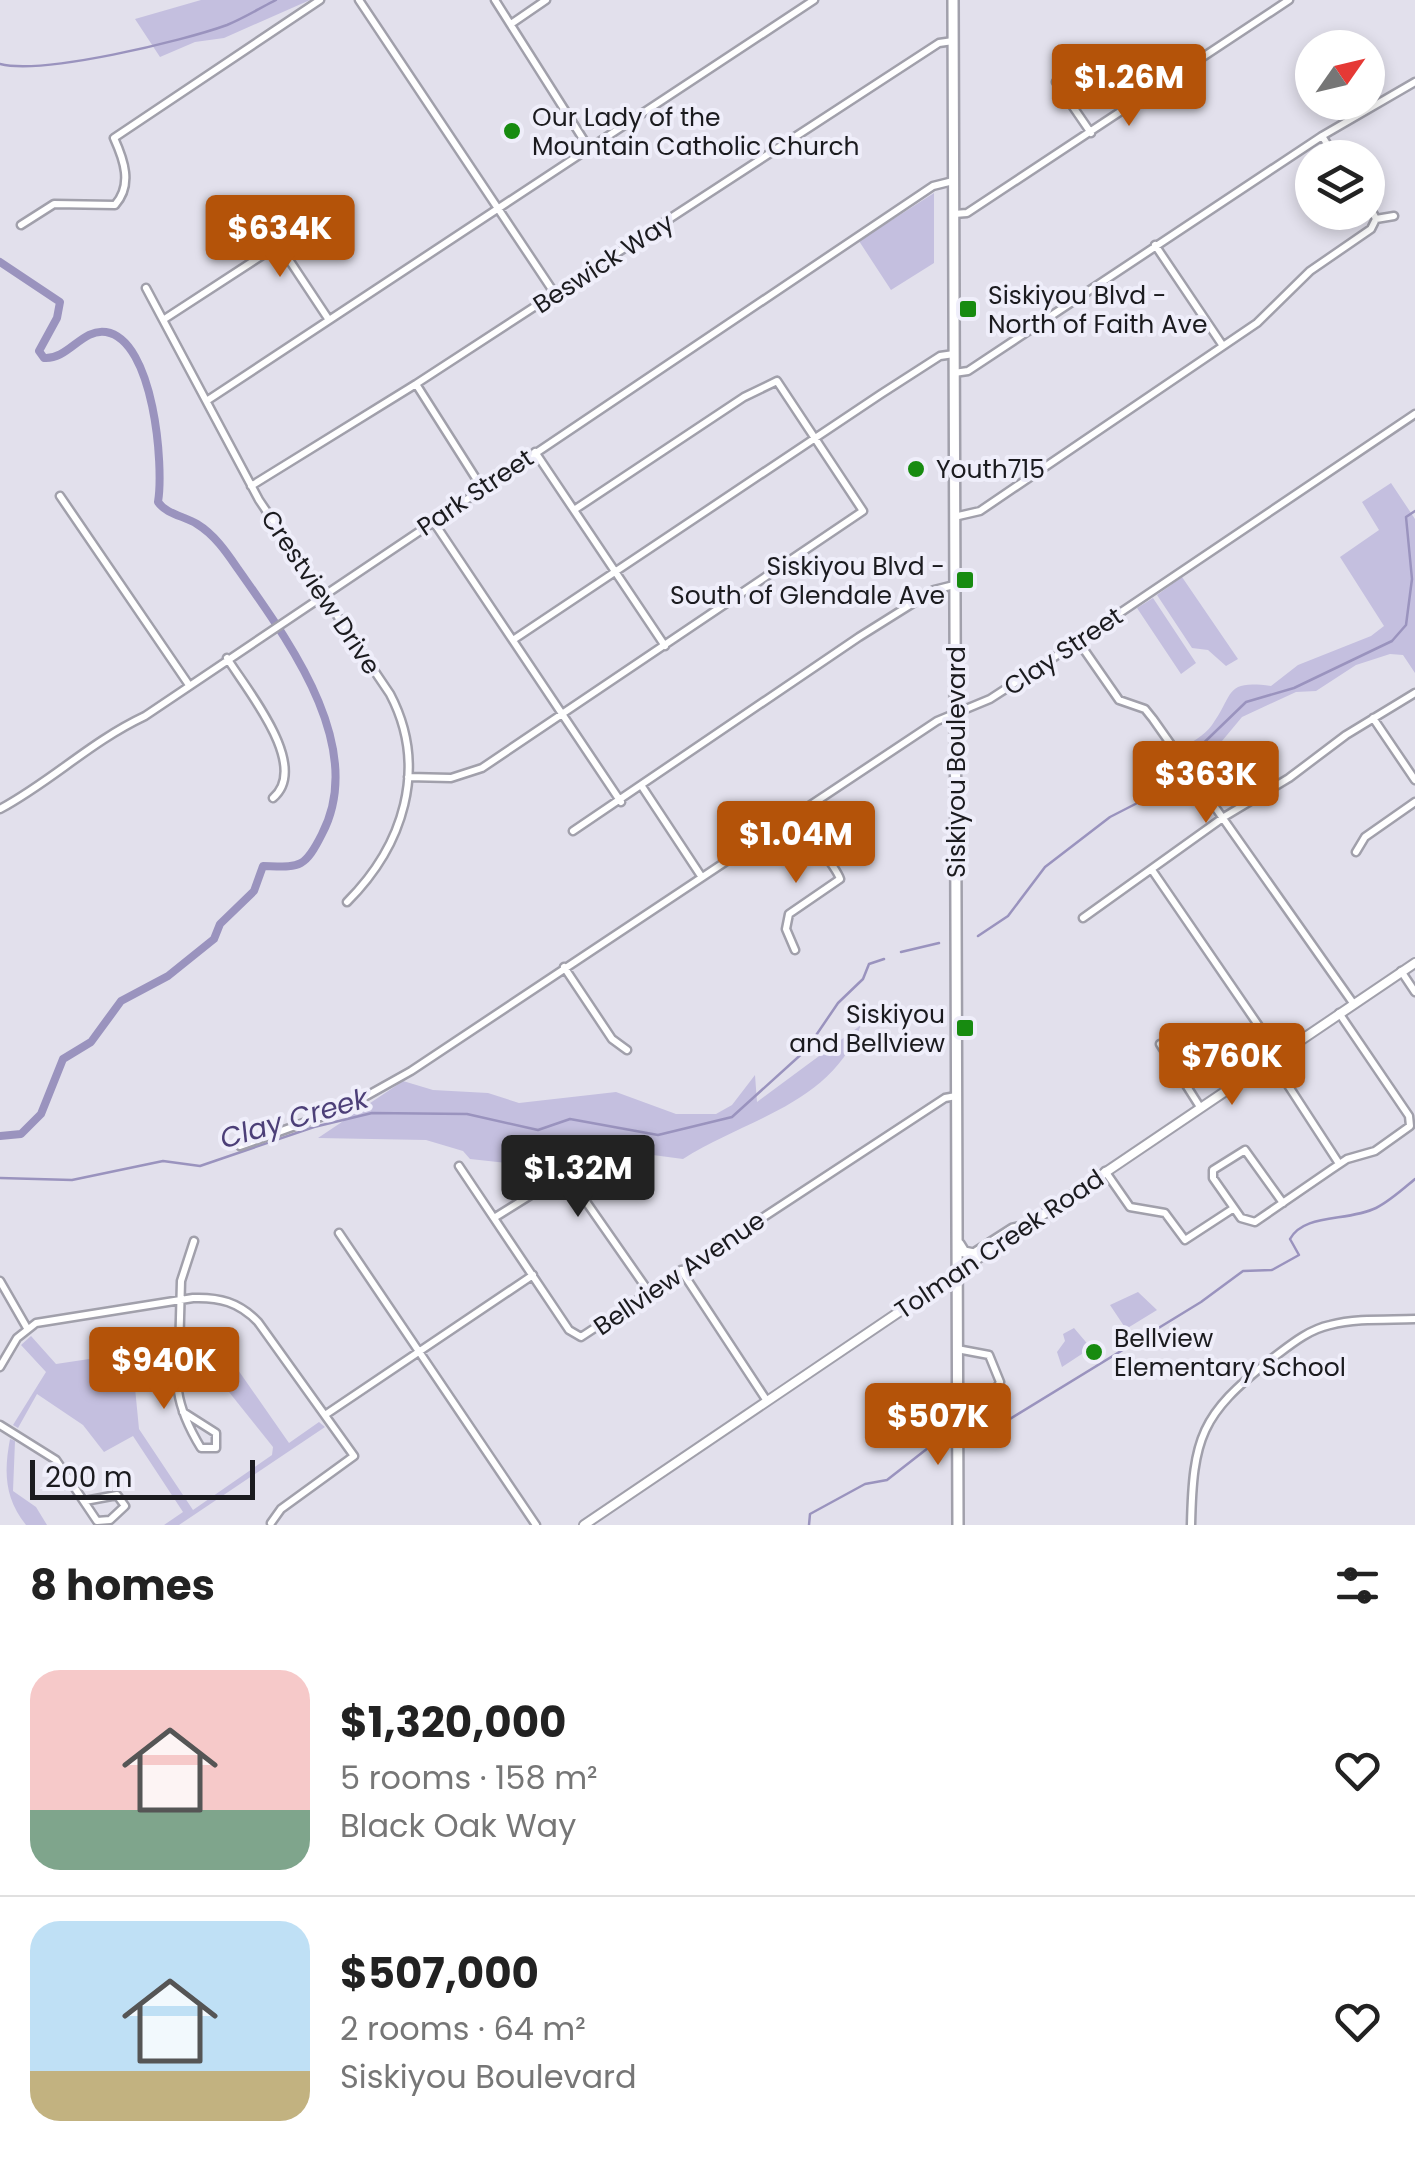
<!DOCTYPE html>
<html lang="en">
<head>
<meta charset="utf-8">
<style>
	:root { --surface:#fff; --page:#f6f6f6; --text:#222; --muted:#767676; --line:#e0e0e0; --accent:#b45309 }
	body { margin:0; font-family:Poppins,sans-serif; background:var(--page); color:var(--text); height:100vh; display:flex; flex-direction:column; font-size:38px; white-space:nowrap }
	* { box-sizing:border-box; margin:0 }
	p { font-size:32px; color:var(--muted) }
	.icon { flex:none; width:55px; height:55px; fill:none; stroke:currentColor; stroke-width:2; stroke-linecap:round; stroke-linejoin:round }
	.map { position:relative; height:1525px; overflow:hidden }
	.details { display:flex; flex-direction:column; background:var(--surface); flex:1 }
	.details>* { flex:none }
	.needle { width:65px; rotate:56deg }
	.buttons { position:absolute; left:1295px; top:30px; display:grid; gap:20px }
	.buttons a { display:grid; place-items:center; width:90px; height:90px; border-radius:50%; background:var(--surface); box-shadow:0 5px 15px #0003; font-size:50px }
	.scale { position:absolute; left:30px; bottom:25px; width:225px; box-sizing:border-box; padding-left:10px; border:5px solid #1b1b1f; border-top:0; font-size:28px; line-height:35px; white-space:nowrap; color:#1b1b1f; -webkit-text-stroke:8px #efeefa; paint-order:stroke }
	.price { position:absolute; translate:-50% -85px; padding:0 22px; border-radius:10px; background:var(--accent); color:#fff; font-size:32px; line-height:65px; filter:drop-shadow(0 2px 5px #0008) }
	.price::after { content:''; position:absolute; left:50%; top:60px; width:30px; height:22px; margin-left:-15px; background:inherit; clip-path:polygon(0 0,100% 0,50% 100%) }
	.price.selected { background:#222; color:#fff }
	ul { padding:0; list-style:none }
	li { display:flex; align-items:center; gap:30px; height:250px; padding:0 30px }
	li+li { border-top:2px solid var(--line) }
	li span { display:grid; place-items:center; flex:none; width:280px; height:200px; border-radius:30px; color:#555 }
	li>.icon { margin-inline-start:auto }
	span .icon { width:120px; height:120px; fill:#fffc; stroke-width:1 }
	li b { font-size:42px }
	h2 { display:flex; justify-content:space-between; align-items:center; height:120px; padding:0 30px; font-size:42px }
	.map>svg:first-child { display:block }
	.green { fill:#c4bfdf }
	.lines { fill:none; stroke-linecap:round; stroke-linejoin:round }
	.stream { stroke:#9a93be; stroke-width:2.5 }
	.canal { stroke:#9a93be; stroke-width:8 }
	.minor-casing { stroke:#a1a0ab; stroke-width:11 }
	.tertiary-casing { stroke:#a1a0ab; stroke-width:12 }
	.secondary-casing { stroke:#a1a0ab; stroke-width:14 }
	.minor { stroke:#fff; stroke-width:6 }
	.tertiary { stroke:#fff; stroke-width:8 }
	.secondary { stroke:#fff; stroke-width:9 }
	.poi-dot { fill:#178b10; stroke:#efeefa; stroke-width:4 }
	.labels { text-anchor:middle; stroke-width:8; stroke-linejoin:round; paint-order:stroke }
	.poi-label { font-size:25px; fill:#1b1b1f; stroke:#efeefa; text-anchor:start }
	.street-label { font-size:25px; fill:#1b1b1f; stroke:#efeefa }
	.water-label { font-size:28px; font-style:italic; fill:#4c3f78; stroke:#efeefa }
</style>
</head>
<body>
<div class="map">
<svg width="1415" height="1525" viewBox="0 0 1415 1525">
	<rect width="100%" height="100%" fill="#e2e0ec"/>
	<path class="green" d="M 201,0 L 310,0 L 224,38 L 195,42 L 160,57 L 135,19 Z
		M 934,193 L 934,263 L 891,290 L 859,241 Z
		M 1391,483 L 1415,519 L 1415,673 L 1403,655 L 1390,654 L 1356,665 L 1316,691 L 1296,692 L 1242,717 L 1222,741 L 1206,750 L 1183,754 L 1180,750 C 1191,742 1204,736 1212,725 C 1235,693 1224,680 1271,686 L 1298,665 L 1371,636 L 1384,626 L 1340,557 L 1379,530 L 1362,502 Z
		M 1182,577 L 1238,659 L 1226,666 L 1208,650 L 1192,648 L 1157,595 Z
		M 1153,598 L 1196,663 L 1181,674 L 1137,608 Z
		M 861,1025 C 831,1105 747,1118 683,1159 L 608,1149 L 549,1161 L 507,1163 L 470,1159 L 463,1151 L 426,1140 L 318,1138 L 403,1081 L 433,1090 L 488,1093 L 519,1103 L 616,1092 L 676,1114 L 716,1114 L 732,1105 L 755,1075 L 757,1102 Z
		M 1138,1292 L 1157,1310 L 1126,1329 L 1110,1305 Z
		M 1074,1328 L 1091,1348 L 1062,1367 L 1057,1352 L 1065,1341 L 1063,1334 Z
		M 31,1336 L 56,1364 L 169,1347 L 170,1353 L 132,1357 L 139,1429 L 193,1510 L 272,1455 L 273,1447 L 225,1387 L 229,1366 L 210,1347 L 183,1351 L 184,1345 L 211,1341 L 229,1357 L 289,1443 L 319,1422 L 325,1427 L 179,1525 L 164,1525 L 183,1512 L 133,1436 L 104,1452 L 83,1425 L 37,1394 L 18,1428 L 13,1425 L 46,1372 L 21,1345 Z
		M 10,1439 L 15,1441 L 13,1491 L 36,1507 L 47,1525 L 26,1525 C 4,1498 4,1471 10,1439 Z"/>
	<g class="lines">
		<path class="stream" d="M 0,64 C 43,75 183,41 227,25 C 244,18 260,8 276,0
			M 1186,760 L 1246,702 L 1294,688 L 1392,641 L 1406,625 L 1412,579 L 1406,517 L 1415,511
			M 978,936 L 1008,916 L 1045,867 L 1110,817 L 1149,797 L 1181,766
			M 901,952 L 939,943
			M 0,1178 L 72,1180 L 163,1161 L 200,1166 L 314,1127 L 372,1113 L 467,1114 L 538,1130 L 570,1119 L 658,1135 L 732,1117 L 806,1050 L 838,1003 L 863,979 L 869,964 L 884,959
			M 961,1444 L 982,1436 L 1201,1302 L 1243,1271 L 1272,1270 L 1299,1255 L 1290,1239 C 1304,1213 1347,1222 1376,1208 C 1390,1201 1403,1189 1415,1179
			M 809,1525 L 810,1514 L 865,1484 L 887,1480 L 928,1448 L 953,1446"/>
		<path class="canal" d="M 0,262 L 60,302 L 57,318 L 39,351 L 44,358 C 68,360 82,328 106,332 C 154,340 164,466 158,502 C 166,514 184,516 197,524 C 215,535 227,553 238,569 C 287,639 368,746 322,834 C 304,870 299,867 263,866 L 254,891 L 220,924 L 214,939 L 168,976 L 121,1001 L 91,1042 L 63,1059 L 41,1114 L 21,1134 L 0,1136"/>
		<g class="minor-casing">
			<path id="minor" d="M 359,0 L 555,294
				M 495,0 L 590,150
				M 511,24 L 546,0
				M 1056,82 L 1091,133
				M 1322,136 L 1336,158
				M 1368,203 L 1376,219
				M 954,214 L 967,213 L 1289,0
				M 262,219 L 329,320
				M 1376,219 L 1394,216
				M 21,225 L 54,204 L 115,205 C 133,185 124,160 114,138 L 320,0
				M 1155,245 L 1223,346
				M 146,288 L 259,500 L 390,694 C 429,768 403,846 347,902
				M 166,318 L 278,245
				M 954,373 L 968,371 L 1322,136 L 1415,82
				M 416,384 L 482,488
				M 208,400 L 814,0
				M 535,452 L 665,646
				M 251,486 L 416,384 L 939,43 L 953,41
				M 60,496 L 189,685
				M 954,517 L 980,511 L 1257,323 L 1310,271 L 1371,229 L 1376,219
				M 433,521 L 621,802
				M 513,640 L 881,394 L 940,356 L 954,354
				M 1078,641 L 1119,700 L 1145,709 L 1153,719 L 1353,1003
				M 227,658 C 246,689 311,766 273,798
				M 1373,718 L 1415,780
				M 408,777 L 451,778 L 482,768 L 863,511 L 777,381 L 744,397 L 574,510
				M 643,788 L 701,876
				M 0,809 C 52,781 90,742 145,716 L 933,186 L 953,181
				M 573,831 L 859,637 L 934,590 L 954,585
				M 1356,852 L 1365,837 L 1415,802
				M 1152,870 L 1278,1054
				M 1083,918 L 1224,817 L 1289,778 L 1346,735 L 1415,693
				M 795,950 L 786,929 L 789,914 L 840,879 C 837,867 805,830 796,814
				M 564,967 L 612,1039 L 627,1050
				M 1401,971 L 1415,992
				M 1160,1044 L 1200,1107
				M 1271,1059 L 1338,1162
				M 240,1146 L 345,1108 L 411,1071 L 937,721 L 990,699 L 1047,662 L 1415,414
				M 459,1166 L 569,1330 L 581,1337 L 945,1098 L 956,1096
				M 1105,1171 L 1130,1207 L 1165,1213 L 1185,1240 L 1234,1208
				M 1283,1203 L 1245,1150 L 1213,1170 L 1213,1178 L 1241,1218 L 1255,1222 L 1332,1169 L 1347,1159 L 1375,1151 L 1410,1126 L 1409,1116 L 1339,1013
				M 494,1218 L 566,1173 L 649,1292
				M 339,1233 L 536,1525
				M 681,1270 L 767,1401
				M 0,1281 L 27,1328
				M 957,1349 L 989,1355 L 1000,1382 C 992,1401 976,1401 958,1399
				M 0,1367 L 17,1338 L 36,1323 L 193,1298 C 219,1297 239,1302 258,1322 L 354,1456 L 281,1509 L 271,1523
				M 183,1412 L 216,1433 L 216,1448 L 201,1448 C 190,1430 181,1412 178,1391 L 181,1281 L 194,1241
				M 325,1415 L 533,1275
				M 0,1425 L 56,1460 L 97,1521 L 110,1520 L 125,1506 L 117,1495 L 85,1501
				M 1191,1525 C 1193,1437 1201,1415 1270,1360 C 1289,1346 1307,1330 1330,1325 C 1357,1318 1387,1320 1415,1319"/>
		</g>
		<g class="tertiary-casing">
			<path id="tertiary" d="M 584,1525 L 1415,963"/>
		</g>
		<g class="secondary-casing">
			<path id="secondary" d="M 953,0 L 958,1525
				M 959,1244 L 964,1252 L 974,1254 L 1013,1229 L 1028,1226"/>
		</g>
		<use href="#minor" class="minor"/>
		<use href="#tertiary" class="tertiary"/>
		<use href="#secondary" class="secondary"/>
	</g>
	<g class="poi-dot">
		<circle cx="512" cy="131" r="10"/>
		<rect x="958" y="299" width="20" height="20" rx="5"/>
		<circle cx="916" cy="469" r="10"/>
		<rect x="955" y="570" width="20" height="20" rx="5"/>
		<rect x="955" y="1018" width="20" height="20" rx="5"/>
		<circle cx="1094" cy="1352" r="10"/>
	</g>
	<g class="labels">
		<g class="poi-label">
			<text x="532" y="126">Our Lady of the<tspan x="532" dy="29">Mountain Catholic Church</tspan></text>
			<text x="988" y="304">Siskiyou Blvd -<tspan x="988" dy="29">North of Faith Ave</tspan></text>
			<text x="936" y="478">Youth715</text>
			<text x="945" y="575" text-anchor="end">Siskiyou Blvd -<tspan x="945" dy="29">South of Glendale Ave</tspan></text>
			<text x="945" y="1023" text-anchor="end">Siskiyou<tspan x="945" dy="29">and Bellview</tspan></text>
			<text x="1114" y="1347">Bellview<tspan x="1114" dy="29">Elementary School</tspan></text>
		</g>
		<g class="street-label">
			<text transform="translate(603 263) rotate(-33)" y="9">Beswick Way</text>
			<text transform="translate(475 492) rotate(-34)" y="9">Park Street</text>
			<text transform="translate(321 592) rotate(56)" y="9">Crestview Drive</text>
			<text transform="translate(1063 651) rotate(-34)" y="9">Clay Street</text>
			<text transform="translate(956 762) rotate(-90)" y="9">Siskiyou Boulevard</text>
			<text transform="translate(999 1244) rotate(-34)" y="9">Tolman Creek Road</text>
			<text transform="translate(679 1273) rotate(-34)" y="9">Bellview Avenue</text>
		</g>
		<g class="water-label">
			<text transform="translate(294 1118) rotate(-16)" y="10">Clay Creek</text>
		</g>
	</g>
</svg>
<div class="buttons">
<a><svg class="needle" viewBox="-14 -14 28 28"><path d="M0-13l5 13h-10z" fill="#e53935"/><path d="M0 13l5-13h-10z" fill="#767676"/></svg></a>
<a><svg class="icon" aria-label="layers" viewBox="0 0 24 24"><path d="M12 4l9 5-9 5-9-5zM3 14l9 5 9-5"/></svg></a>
</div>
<div class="scale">200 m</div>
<b class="price" style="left:1129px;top:129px">$1.26M</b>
<b class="price" style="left:280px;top:280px">$634K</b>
<b class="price" style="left:1206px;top:826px">$363K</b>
<b class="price" style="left:796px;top:886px">$1.04M</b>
<b class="price" style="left:1232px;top:1108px">$760K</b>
<b class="price selected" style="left:578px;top:1220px">$1.32M</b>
<b class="price" style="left:164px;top:1412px">$940K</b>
<b class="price" style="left:938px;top:1468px">$507K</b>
</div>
<section class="details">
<h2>8 homes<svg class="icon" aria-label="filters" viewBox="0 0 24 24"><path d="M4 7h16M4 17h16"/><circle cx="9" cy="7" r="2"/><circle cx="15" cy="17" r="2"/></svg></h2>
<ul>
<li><span style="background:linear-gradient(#f6c9c9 70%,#7fa58c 0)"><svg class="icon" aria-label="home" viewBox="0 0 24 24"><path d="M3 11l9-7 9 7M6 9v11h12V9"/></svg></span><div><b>$1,320,000</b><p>5 rooms · 158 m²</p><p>Black Oak Way</p></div><svg class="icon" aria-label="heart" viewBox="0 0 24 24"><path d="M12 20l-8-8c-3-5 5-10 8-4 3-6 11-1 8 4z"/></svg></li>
<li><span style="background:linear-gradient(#bfe0f5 75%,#c2b280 0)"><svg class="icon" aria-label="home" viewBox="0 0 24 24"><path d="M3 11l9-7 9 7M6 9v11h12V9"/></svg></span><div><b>$507,000</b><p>2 rooms · 64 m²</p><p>Siskiyou Boulevard</p></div><svg class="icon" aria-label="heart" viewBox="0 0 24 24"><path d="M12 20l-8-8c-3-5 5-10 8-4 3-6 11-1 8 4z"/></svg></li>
</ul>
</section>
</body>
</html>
